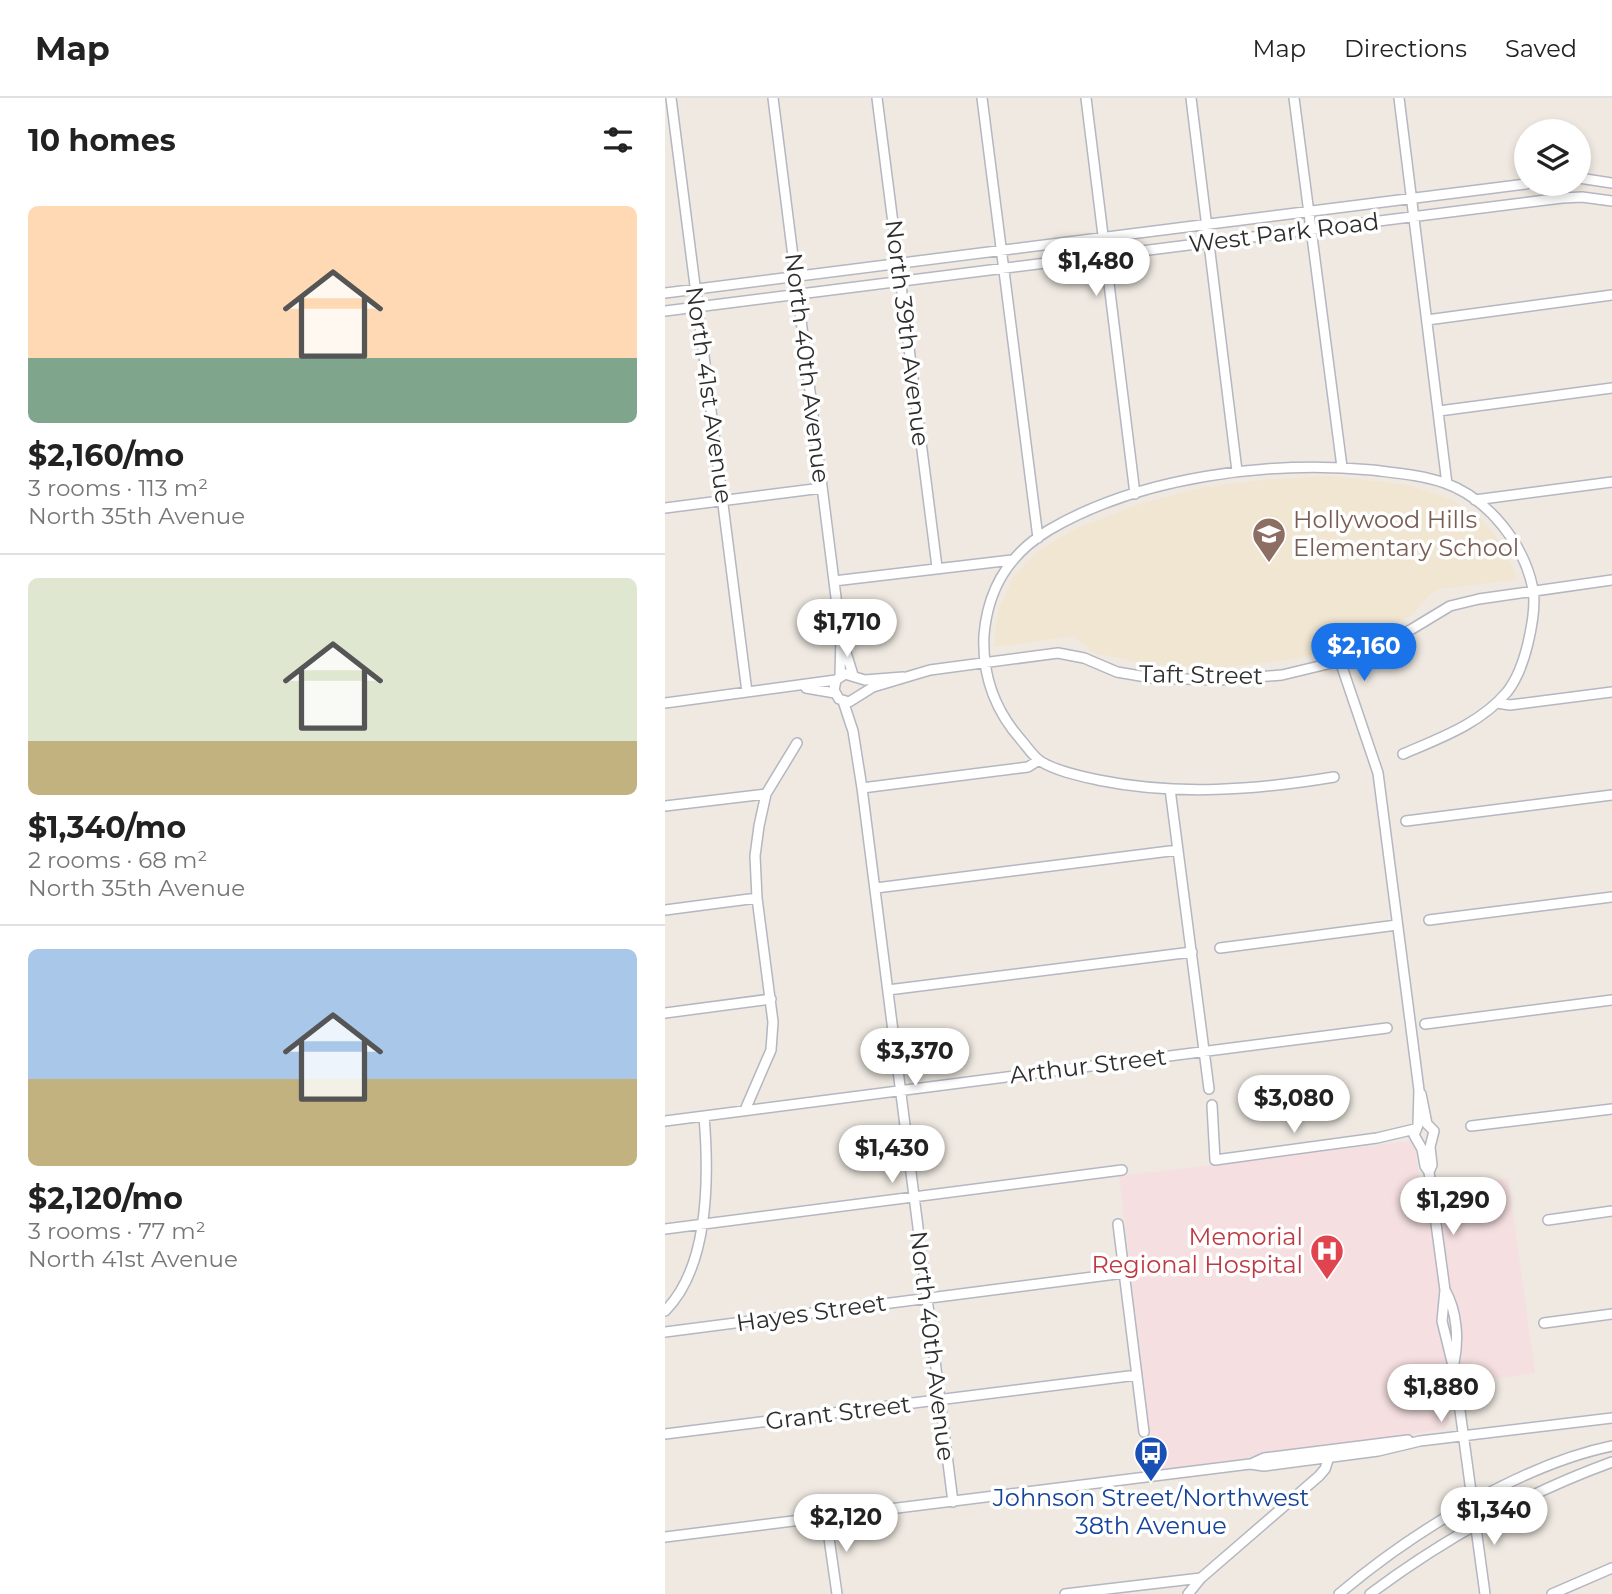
<!DOCTYPE html>
<html lang="en">
<head>
<meta charset="utf-8">
<style>
	:root { --surface:#fff; --page:#f2f2f2; --text:#222; --muted:#767676; --line:#e0e0e0; --accent:#1a73e8 }
	body { margin:0; font-family:Montserrat,sans-serif; background:var(--page); color:var(--text); height:100vh; display:flex; flex-direction:column; font-size:26px; white-space:nowrap }
	* { box-sizing:border-box; margin:0 }
	p { font-size:23px; color:var(--muted) }
	.icon { flex:none; width:38px; height:38px; fill:none; stroke:currentColor; stroke-width:2; stroke-linecap:round; stroke-linejoin:round }
	.map { position:relative; flex:1; overflow:hidden }
	.sheet { display:flex; flex-direction:column; background:var(--surface); width:665px }
	.sheet>* { flex:none }
	.fabs { position:absolute; left:849px; top:21px; display:grid; gap:14px }
	.fabs a { display:grid; place-items:center; width:77px; height:77px; border-radius:50%; background:var(--surface); box-shadow:0 4px 10px #0003; font-size:35px }
	.price { position:absolute; translate:-50% -60px; padding:0 16px; border-radius:24px; background:#fff; color:#222; font-size:23px; line-height:46px; filter:drop-shadow(0 2px 4px #0008) }
	.price::after { content:''; position:absolute; left:50%; top:42px; width:21px; height:16px; margin-left:-10px; background:inherit; clip-path:polygon(0 0,100% 0,50% 100%) }
	.price.current { background:var(--accent); color:#fff }
	ul { padding:0; list-style:none }
	li { display:grid; align-content:center; gap:14px; height:371px; padding:0 28px }
	li+li { border-top:2px solid var(--line) }
	li span { display:grid; place-items:center; height:217px; border-radius:10px; color:#555 }
	li>.icon { margin-inline-start:auto }
	span .icon { width:126px; height:126px; fill:#fffc; stroke-width:1 }
	li b { font-size:30px }
	h2 { display:flex; justify-content:space-between; align-items:center; height:84px; padding:0 28px; font-size:30px }
	header { display:flex; align-items:center; gap:42px; box-sizing:border-box; height:98px; padding:0 35px; background:var(--surface); border-bottom:2px solid var(--line) }
	header strong { font-size:33px }
	nav { display:flex; gap:38px; margin-inline-start:auto; font-size:24px }
	main { display:flex; flex:1; min-height:0 }
	.map>svg:first-child { display:block }
	.education { fill:#f0e6d1 }
	.medical { fill:#f5dfe0 }
	.lines { fill:none; stroke-linecap:round; stroke-linejoin:round }
	.minor-casing { stroke:#b4b7c1; stroke-width:12 }
	.minor { stroke:#fff; stroke-width:9 }
	.labels { text-anchor:middle; stroke-width:7; stroke-linejoin:round; paint-order:stroke }
	.street-label { font-size:24px; fill:#2e2e2e; stroke:#fff }
	.education-label { font-size:24px; fill:#785e54; stroke:#fff; text-anchor:start }
	.health-label { font-size:24px; fill:#be3a42; stroke:#fff; text-anchor:end }
	.transit-label { font-size:24px; fill:#164399; stroke:#fff }
</style>
</head>
<body>
<header>
<strong>Map</strong>
<nav><a>Map</a><a>Directions</a><a>Saved</a></nav>
</header>
<main>
<section class="sheet">
<h2>10 homes<svg class="icon" aria-label="filters" viewBox="0 0 24 24"><path d="M4 7h16M4 17h16"/><circle cx="9" cy="7" r="2"/><circle cx="15" cy="17" r="2"/></svg></h2>
<ul>
<li><span style="background:linear-gradient(#ffd9b3 70%,#7fa58c 0)"><svg class="icon" aria-label="home" viewBox="0 0 24 24"><path d="M3 11l9-7 9 7M6 9v11h12V9"/></svg></span><div><b>$2,160/mo</b><p>3 rooms · 113 m²</p><p>North 35th Avenue</p></div></li>
<li><span style="background:linear-gradient(#dfe7d0 75%,#c2b280 0)"><svg class="icon" aria-label="home" viewBox="0 0 24 24"><path d="M3 11l9-7 9 7M6 9v11h12V9"/></svg></span><div><b>$1,340/mo</b><p>2 rooms · 68 m²</p><p>North 35th Avenue</p></div></li>
<li><span style="background:linear-gradient(#a9c7e8 60%,#c2b280 0)"><svg class="icon" aria-label="home" viewBox="0 0 24 24"><path d="M3 11l9-7 9 7M6 9v11h12V9"/></svg></span><div><b>$2,120/mo</b><p>3 rooms · 77 m²</p><p>North 41st Avenue</p></div></li>
</ul>
</section>
<div class="map">
<svg width="947" height="1496" viewBox="0 0 947 1496">
	<rect width="100%" height="100%" fill="#efe9e1"/>
	<path class="education" d="M 664,378 L 744,387 L 786,401 L 818,423 L 836,445 L 852,479 L 849,482 L 774,491 L 763,498 L 747,517 L 709,536 L 634,560 L 557,570 L 484,566 L 429,555 L 409,538 L 329,549 L 333,513 L 348,480 L 374,452 L 412,430 L 478,405 L 541,389 L 598,382 Z"/>
	<path class="medical" d="M 746,1043 L 751,1052 L 755,1091 L 843,1080 L 870,1275 L 781,1287 L 784,1324 L 779,1331 L 490,1373 L 454,1078 Z"/>
	<g class="lines">
		<g class="minor-casing">
			<path id="minor" d="M 6,0 L 82,594
				M 108,0 L 176,539 L 175,578
				M 212,0 L 272,469
				M 317,0 L 373,440
				M 421,0 L 470,396
				M 526,0 L 572,373
				M 629,0 L 677,369
				M 734,0 L 782,386
				M 914,80 L 947,85
				M 0,195 L 861,86
				M 0,213 L 897,100 L 917,99 L 947,103
				M 762,222 L 947,197
				M 774,313 L 947,290
				M 810,402 L 947,384
				M 0,410 L 157,390
				M 169,483 L 347,462
				M 179,548 L 188,577
				M 675,563 L 713,675 L 754,992 L 753,1027 L 749,1037 L 757,1051 L 760,1068 L 764,1074
				M 238,579 L 200,582 L 180,576 L 171,582 L 169,592 L 174,601 L 184,604 L 208,589 L 265,572 L 393,555 L 419,560 L 452,574 L 487,580 L 554,582 L 617,577 L 675,563 L 701,554 L 747,531 L 785,508 L 814,501 L 947,482
				M 141,590 L 170,595
				M 178,603 L 188,633 L 197,690 L 288,1404
				M 0,605 L 171,582
				M 832,605 L 845,607 L 947,594
				M 669,679 C 591,692 512,698 433,682 C 415,678 391,673 375,663 C 368,658 362,649 357,643 C 330,613 317,578 319,537 C 323,490 344,456 384,432 C 474,379 604,362 707,372 C 731,375 757,377 780,385 C 824,401 859,446 868,491 C 871,508 867,528 863,545 C 859,562 853,580 842,594 C 815,626 775,640 738,656
				M 197,690 L 363,669 L 374,662
				M 505,691 L 544,991
				M 0,708 L 101,696
				M 741,723 L 947,697
				M 211,790 L 513,752
				M 0,812 L 92,800
				M 764,822 L 947,799
				M 555,850 L 732,827
				M 223,892 L 527,854
				M 0,915 L 106,901
				M 760,926 L 947,902
				M 756,996 L 762,1026
				M 547,1007 L 550,1062 L 712,1040 L 750,1031
				M 80,1012 L 106,952 L 108,924 L 92,800 L 90,758 L 94,728 L 101,696 L 132,645
				M 0,1023 L 722,930
				M 762,1026 L 769,1033 L 765,1049 L 767,1067 L 764,1074 L 780,1192 L 777,1223 L 790,1276 L 820,1496
				M 806,1028 L 947,1011
				M 883,1122 L 947,1113
				M 453,1126 L 479,1334
				M 0,1131 L 457,1072
				M 780,1192 C 792,1213 794,1241 789,1265
				M 0,1213 C 45,1168 44,1078 39,1018
				M 879,1225 L 947,1216
				M 0,1234 L 459,1175
				M 0,1336 L 472,1277
				M 588,1365 L 599,1360 L 743,1342
				M 161,1419 L 172,1496
				M 0,1439 L 585,1366 L 599,1368 L 713,1353 L 755,1343 L 947,1320
				M 400,1496 L 536,1480
				M 523,1496 L 536,1480 L 654,1378 L 660,1371 L 664,1359
				M 674,1496 C 746,1435 855,1367 947,1348
				M 705,1496 C 780,1440 859,1396 947,1364
				M 887,1496 L 947,1470"/>
		</g>
		<use href="#minor" class="minor"/>
	</g>
	<defs>
		<g id="school-pin" transform="scale(1.75)"><path d="M0 17L-7.5 6A9.5 9.5 0 1 1 7.5 6Z" fill="#8d6e63" stroke="#fff"/><path d="M0-5L7-2L0 1L-7-2ZM-4 1L0 2.5L4 1V4Q0 6-4 4Z" fill="#fff"/></g>
		<g id="hospital-pin" transform="scale(1.75)"><path d="M0 17L-7.5 6A9.5 9.5 0 1 1 7.5 6Z" fill="#e0444e" stroke="#fff"/><path d="M-5-5h3v3.5h4V-5h3V5h-3V1.5h-4V5h-3Z" fill="#fff"/></g>
		<g id="bus-pin" transform="scale(1.75)"><path d="M0 17L-7.5 6A9.5 9.5 0 1 1 7.5 6Z" fill="#1a4fb4" stroke="#fff"/><path d="M-5-6H5V4H4V6H2V4H-2V6H-4V4H-5ZM-3.5-4V0h7V-4ZM-3.5 1.2v1.5H-2V1.2ZM2 1.2v1.5H3.5V1.2Z" fill="#fff"/></g>
	</defs>
	<g fill-rule="evenodd">
		<use href="#school-pin" x="604" y="436"/>
		<use href="#hospital-pin" x="662" y="1153"/>
		<use href="#bus-pin" x="486" y="1355"/>
	</g>
	<g class="labels">
		<g class="street-label">
			<text transform="translate(619 135) rotate(-7)" y="8">West Park Road</text>
			<text transform="translate(242 235) rotate(83)" y="8">North 39th Avenue</text>
			<text transform="translate(142 270) rotate(83)" y="8">North 40th Avenue</text>
			<text transform="translate(44 297) rotate(82)" y="8">North 41st Avenue</text>
			<text transform="translate(536 577) rotate(1)" y="8">Taft Street</text>
			<text transform="translate(423 968) rotate(-7)" y="8">Arthur Street</text>
			<text transform="translate(146 1215) rotate(-8)" y="8">Hayes Street</text>
			<text transform="translate(267 1248) rotate(83)" y="8">North 40th Avenue</text>
			<text transform="translate(173 1315) rotate(-7)" y="8">Grant Street</text>
		</g>
		<g class="education-label">
			<text x="628" y="430">Hollywood Hills<tspan x="628" dy="28">Elementary School</tspan></text>
		</g>
		<g class="health-label">
			<text x="638" y="1147">Memorial<tspan x="638" dy="28">Regional Hospital</tspan></text>
		</g>
		<g class="transit-label">
			<text x="486" y="1408">Johnson Street/Northwest<tspan x="486" dy="28">38th Avenue</tspan></text>
		</g>
	</g>
</svg>
<div class="fabs">
<a><svg class="icon" aria-label="layers" viewBox="0 0 24 24"><path d="M12 4l9 5-9 5-9-5zM3 14l9 5 9-5"/></svg></a>
</div>
<b class="price" style="left:431px;top:200px">$1,480</b>
<b class="price" style="left:182px;top:561px">$1,710</b>
<b class="price current" style="left:699px;top:585px">$2,160</b>
<b class="price" style="left:250px;top:990px">$3,370</b>
<b class="price" style="left:629px;top:1037px">$3,080</b>
<b class="price" style="left:227px;top:1087px">$1,430</b>
<b class="price" style="left:788px;top:1139px">$1,290</b>
<b class="price" style="left:776px;top:1326px">$1,880</b>
<b class="price" style="left:829px;top:1449px">$1,340</b>
<b class="price" style="left:181px;top:1456px">$2,120</b>
</div>
</main>
</body>
</html>
